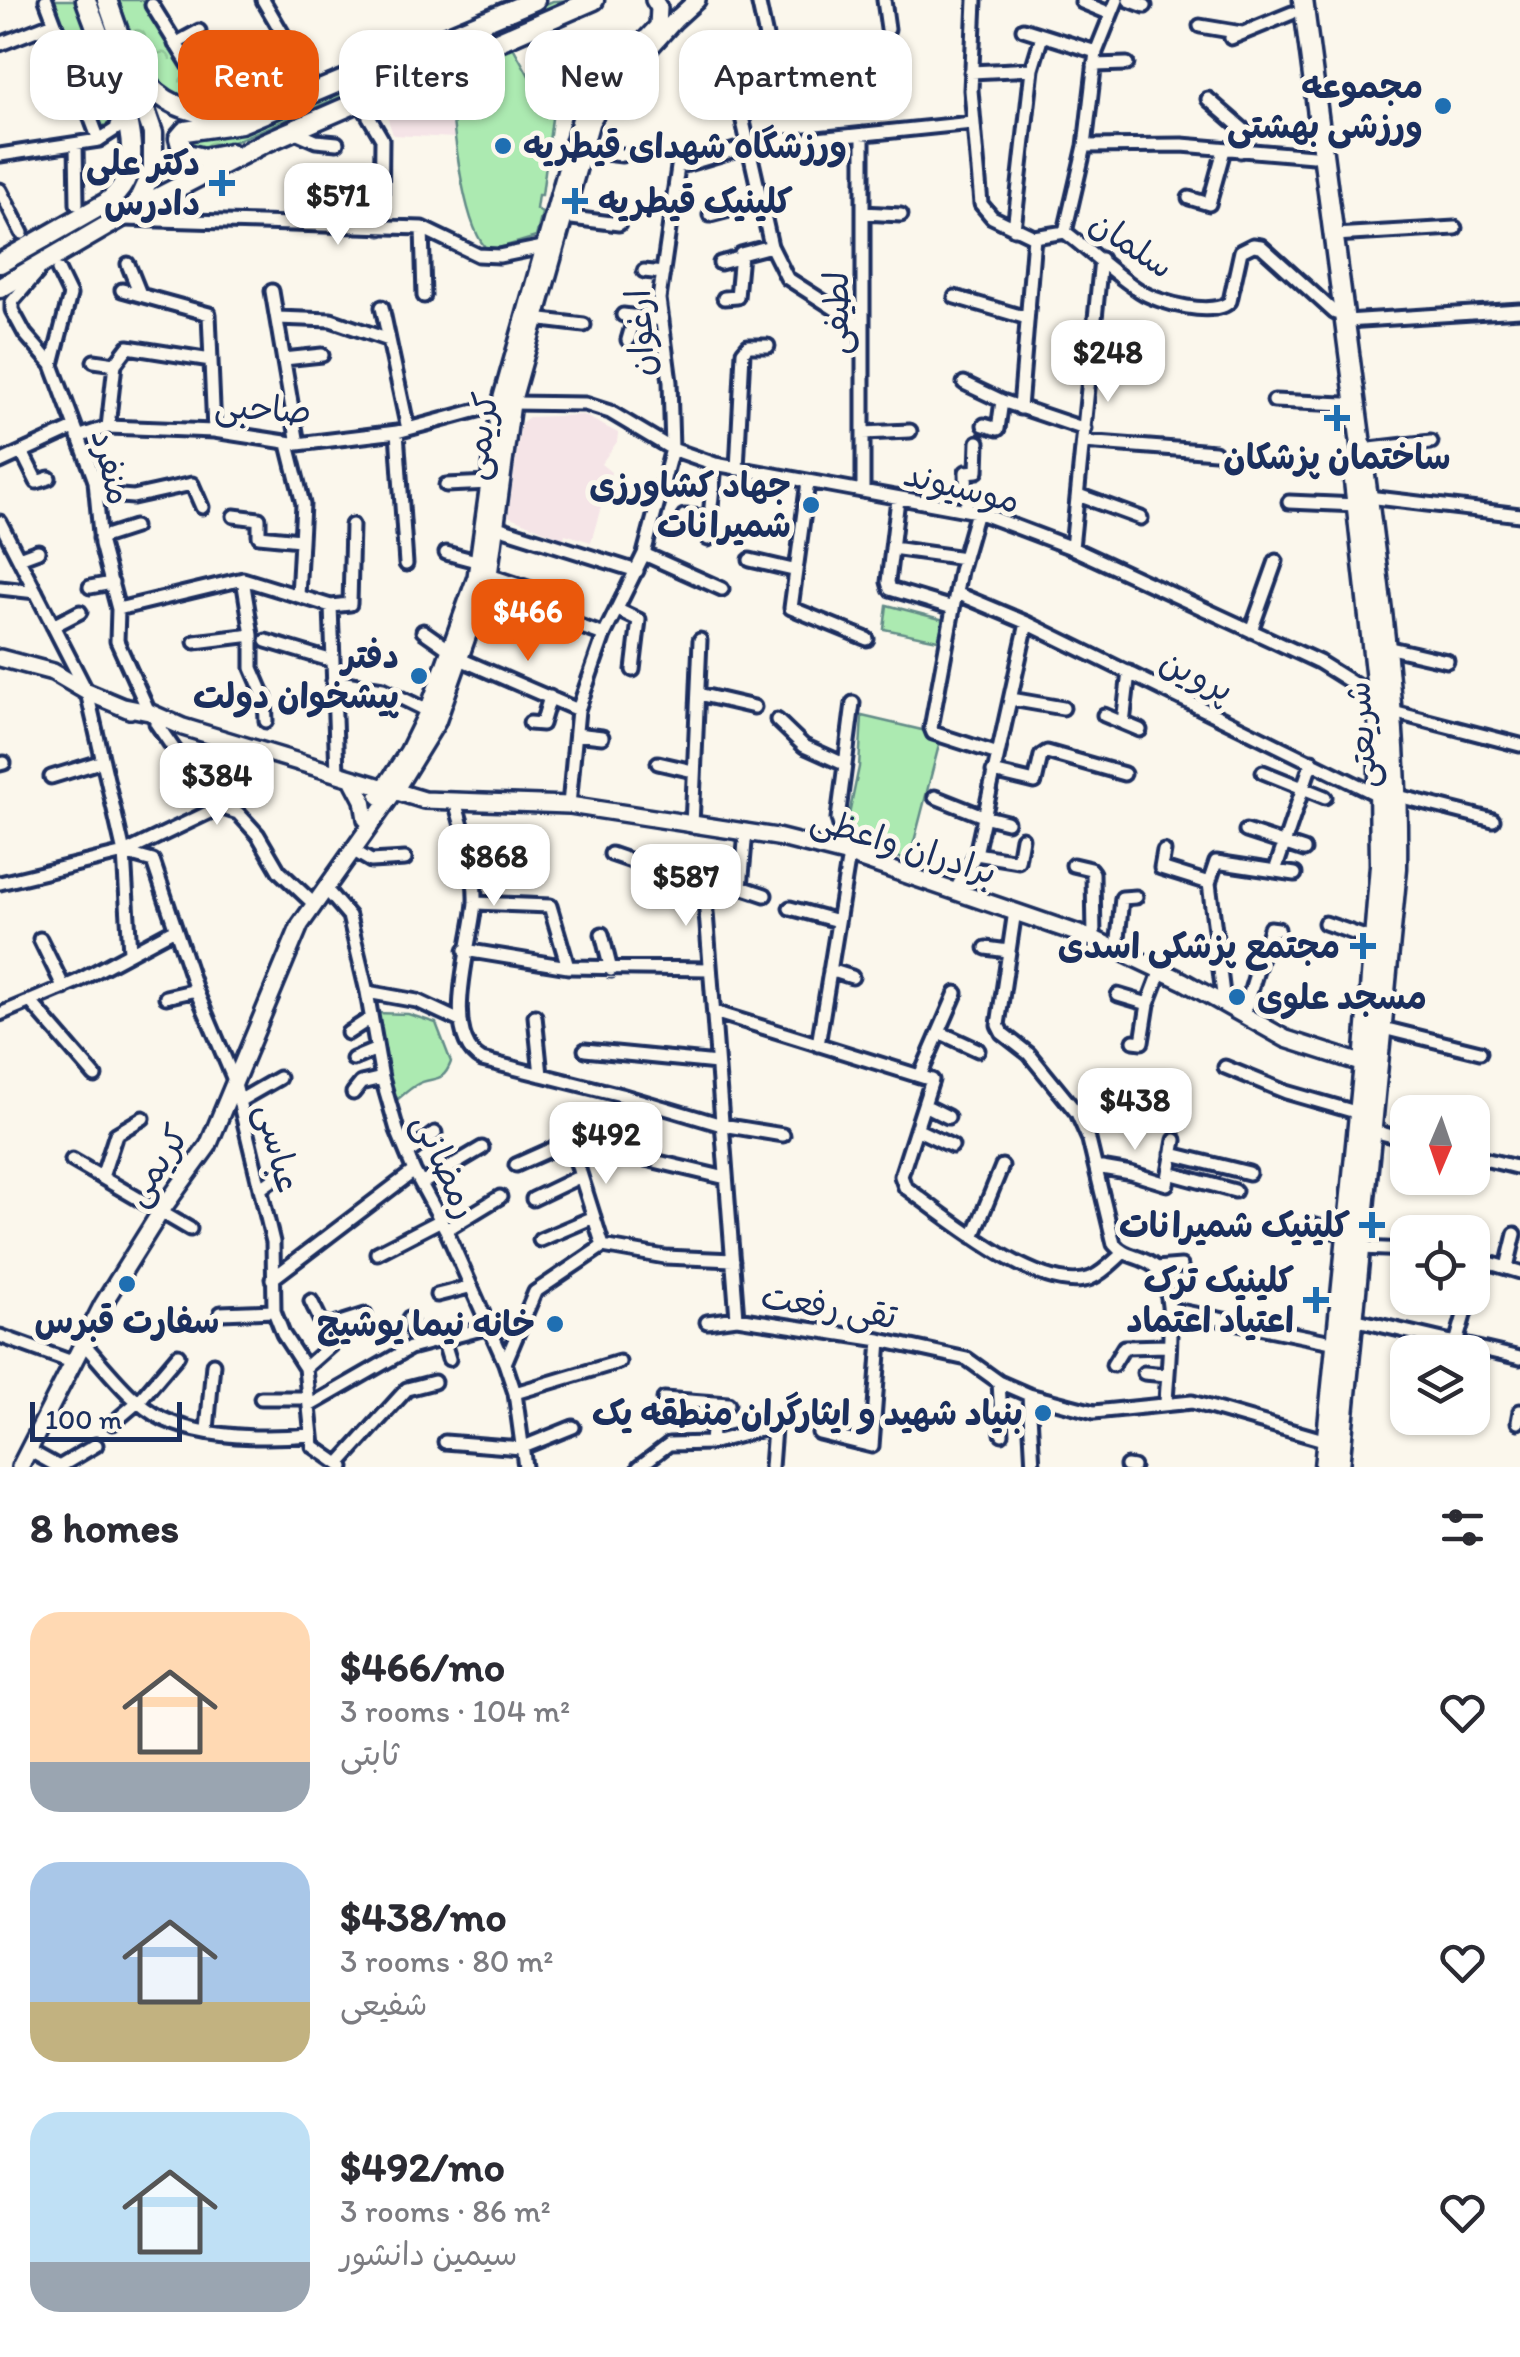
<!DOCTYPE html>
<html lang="en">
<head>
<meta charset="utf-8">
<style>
	:root { --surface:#fff; --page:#f2f2f3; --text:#2b2b33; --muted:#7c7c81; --accent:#ea580c }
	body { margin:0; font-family:Itim,"Playpen Sans Arabic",sans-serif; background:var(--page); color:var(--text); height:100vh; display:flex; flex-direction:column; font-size:38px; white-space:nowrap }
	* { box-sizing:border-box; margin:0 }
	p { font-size:32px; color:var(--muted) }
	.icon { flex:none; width:55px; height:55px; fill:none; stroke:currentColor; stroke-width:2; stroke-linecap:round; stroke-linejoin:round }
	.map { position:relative; height:1467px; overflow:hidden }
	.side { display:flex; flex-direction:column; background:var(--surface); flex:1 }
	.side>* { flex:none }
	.guide { position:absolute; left:30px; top:30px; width:1000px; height:90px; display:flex; gap:20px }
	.needle { width:65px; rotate:182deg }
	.fabs { position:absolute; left:1390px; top:1095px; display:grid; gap:20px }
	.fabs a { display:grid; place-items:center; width:100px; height:100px; border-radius:20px; background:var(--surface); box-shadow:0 2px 8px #0004; font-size:50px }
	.scale { position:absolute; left:30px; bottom:25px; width:152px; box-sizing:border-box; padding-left:10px; border:5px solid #1b2f5e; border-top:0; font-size:28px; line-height:35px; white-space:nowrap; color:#1b2f5e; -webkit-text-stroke:8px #fbf7ec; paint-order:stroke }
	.price { position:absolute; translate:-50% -85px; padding:0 22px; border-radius:20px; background:#fff; color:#222; font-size:32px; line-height:65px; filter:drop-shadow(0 2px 5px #0008) }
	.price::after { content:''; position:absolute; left:50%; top:60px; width:30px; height:22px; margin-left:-15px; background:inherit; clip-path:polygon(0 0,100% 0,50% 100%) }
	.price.current { background:var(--accent); color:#fff }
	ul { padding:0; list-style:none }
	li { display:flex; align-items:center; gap:30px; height:250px; padding:0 30px }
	li span { display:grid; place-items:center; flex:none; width:280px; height:200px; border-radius:30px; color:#555 }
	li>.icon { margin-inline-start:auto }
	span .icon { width:120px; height:120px; fill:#fffc; stroke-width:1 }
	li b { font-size:42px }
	h2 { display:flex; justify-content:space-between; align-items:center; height:120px; padding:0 30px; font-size:42px }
	.tag { padding:0 35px; border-radius:30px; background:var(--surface); box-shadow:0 2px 8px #0004; font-size:35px; line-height:90px }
	.tag.current { background:var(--accent); color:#fff }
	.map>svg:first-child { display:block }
	.built { fill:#f5e4e7 }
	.forest { fill:url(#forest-crowns); stroke:#648c88; stroke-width:2.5 }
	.park { fill:#aceab1; stroke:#648c88; stroke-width:2.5 }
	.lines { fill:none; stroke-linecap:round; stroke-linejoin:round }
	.street-casing { stroke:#1b2f5e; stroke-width:19 }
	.secondary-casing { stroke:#1b2f5e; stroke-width:22 }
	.primary-casing { stroke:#1b2f5e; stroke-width:25 }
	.street { stroke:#fbf7ec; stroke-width:11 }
	.secondary { stroke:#fbf7ec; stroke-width:15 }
	.primary { stroke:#fbf7ec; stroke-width:18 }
	.poi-dot { fill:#1f6fb2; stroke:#fbf7ec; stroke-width:4 }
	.labels { text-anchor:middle; stroke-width:10; stroke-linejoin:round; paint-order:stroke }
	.poi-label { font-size:35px; font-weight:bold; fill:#1b2f5e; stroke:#fbf7ec; text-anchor:end }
	.street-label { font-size:35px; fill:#1b2f5e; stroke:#fbf7ec }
</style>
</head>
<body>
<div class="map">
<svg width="1520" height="1467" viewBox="0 0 1520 1467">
	<defs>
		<pattern id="forest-crowns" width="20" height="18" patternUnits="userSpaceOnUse" patternTransform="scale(2.5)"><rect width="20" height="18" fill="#aceab1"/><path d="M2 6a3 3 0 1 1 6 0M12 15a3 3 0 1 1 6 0" fill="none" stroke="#93c99b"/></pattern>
	</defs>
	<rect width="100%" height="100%" fill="#fbf7ec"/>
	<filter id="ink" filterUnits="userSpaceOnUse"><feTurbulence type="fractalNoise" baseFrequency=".01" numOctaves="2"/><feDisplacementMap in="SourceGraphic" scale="20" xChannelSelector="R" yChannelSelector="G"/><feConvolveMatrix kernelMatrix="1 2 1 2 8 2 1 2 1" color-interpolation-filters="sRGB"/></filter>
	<g filter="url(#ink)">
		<path class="built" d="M 448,75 L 456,138 L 393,135 L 383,104 Z
			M 583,415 L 618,433 L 617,442 L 601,464 L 611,472 L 591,542 L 565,534 L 564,539 L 508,516 L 521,423 L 529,417 Z"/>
		<path class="forest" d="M 118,0 L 145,0 L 193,83 L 191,103 C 142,81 137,46 118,0 Z
			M 573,0 L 226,145 L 189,153 L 188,139 L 243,130 L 287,114 L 553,1 Z"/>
		<path class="park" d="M 53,0 L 81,0 L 117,108 L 112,121 L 101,128 Z
			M 508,38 L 543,101 L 554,103 L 542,195 L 538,195 L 536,209 L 542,213 L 536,237 L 489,251 C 460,228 452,107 447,67 Z
			M 887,605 L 944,620 L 938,640 L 884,629 Z
			M 862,716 L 926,731 L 939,745 L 909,861 L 844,839 L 859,767 Z
			M 376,1013 L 408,1014 L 436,1023 L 451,1062 C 442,1086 432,1075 416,1085 C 408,1090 401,1097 394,1102 Z"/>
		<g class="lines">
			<g class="street-casing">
				<path id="street" d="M 46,0 L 99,140
					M 263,0 L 317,93
					M 758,0 L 766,37 L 745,75 L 740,108 L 771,246 L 787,278 L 863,327
					M 884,0 L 888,29
					M 975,0 L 971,90 L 981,204 L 992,217 L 1034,237 L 1065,232 C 1090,251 1114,274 1140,291 C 1158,303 1216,318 1230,301 L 1241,251 L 1253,245 L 1261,246 L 1335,313
					M 1129,0 L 1145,6
					M 1082,2 L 1111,14
					M 152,5 L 206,92 L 254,118
					M 1200,26 L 1242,33
					M 1023,29 L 1096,52
					M 1231,38 L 1292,13
					M 0,44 L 54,23
					M 175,44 L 199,31
					M 1094,65 L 1127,64
					M 971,72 L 1032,69
					M 1208,99 L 1246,132 L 1240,151
					M 361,103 L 382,139 L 381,228
					M 740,108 L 834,99
					M 293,131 L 316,141 L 337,143
					M 863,134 L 863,491
					M 76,145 L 77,204
					M 1085,146 L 1182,145 L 1313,156
					M 581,150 L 622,155
					M 0,155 L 99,140 L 116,129 L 121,111
					M 0,190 L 22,233
					M 1189,198 L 1209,204 L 1224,150
					M 863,213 L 901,215
					M 710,215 L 760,202
					M 564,217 L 619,224
					M 125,219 L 422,228 L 478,255 L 499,256 L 543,247
					M 422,228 L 424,296
					M 1014,229 L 1032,69 L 1042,36
					M 1065,232 L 1085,146 L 1096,52 L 1117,0
					M 1334,235 L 1455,228
					M 720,263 L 739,258
					M 128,264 L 140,294
					M 644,271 L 663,273
					M 38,272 L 12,302 L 12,310 L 25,334 L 52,365 L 90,467 L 95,481 L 101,544 L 118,609 L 117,641 L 149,712
					M 122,290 L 209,314 L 214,431
					M 272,291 L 298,444
					M 955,297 L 1027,318
					M 724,298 L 737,297 L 741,254 L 771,246
					M 382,307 L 408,429
					M 623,315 L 662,320
					M 277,318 L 331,320 L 389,340
					M 534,319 L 584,325
					M 1346,321 L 1520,310
					M 628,340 L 635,316
					M 284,359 L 322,355
					M 94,361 L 115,364
					M 52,365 L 70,295 L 58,270
					M 964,383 L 1002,401 L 1085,429
					M 1274,401 L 1345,404
					M 512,403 L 585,404 L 610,412 L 672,449 L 715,464 L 977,512 L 1072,548 L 1319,662 L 1378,699
					M 1020,408 L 1034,237
					M 984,425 L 998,429 L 1002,401
					M 108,427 L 115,364 L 128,347 L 211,360
					M 397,432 L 406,564
					M 863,433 L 910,431
					M 78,437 L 108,427 L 214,431 L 298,444 L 397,432 L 500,404
					M 1084,442 L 1215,452
					M 288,444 L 303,504 L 298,596
					M 1362,450 L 1431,442
					M 22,452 L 37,482 L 49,478
					M 0,462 L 74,428
					M 737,469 L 743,352 L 748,346 L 768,346
					M 808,482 L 791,608 L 867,639
					M 446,485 L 490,483
					M 96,494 L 133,497 L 192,484 L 202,507
					M 1078,495 L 1141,518
					M 1368,497 L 1520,515
					M 898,499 L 888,582 L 890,589 L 953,608
					M 1289,502 L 1357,505
					M 967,510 L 966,472 L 977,471 L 978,442
					M 977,512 L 960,571 L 931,728 L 933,733 L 998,754
					M 234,516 L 259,519 L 259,536 L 300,540
					M 684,516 L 710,517
					M 0,522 L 87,692 L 124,853 L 130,952
					M 497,527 L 637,571
					M 100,538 L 134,527
					M 708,539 L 715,464
					M 892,548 L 964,558
					M 1072,548 L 1101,259
					M 446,553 L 480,562
					M 644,554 L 722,589
					M 19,558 L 38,551
					M 750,560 L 793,570
					M 489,575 L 540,592
					M 243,579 L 252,635 L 252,668 L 265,698 L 266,721
					M 90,587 L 112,583
					M 0,588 L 36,592
					M 956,593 L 1027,623 L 1380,796
					M 331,606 L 337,773
					M 118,609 L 243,579 L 331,606 L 350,604 L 352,525
					M 618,610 L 639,620 L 633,670
					M 568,622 L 604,635
					M 53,626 L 80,612
					M 423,631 L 450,650
					M 1251,631 L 1276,561
					M 266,641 L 333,661
					M 195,642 L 252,635
					M 1386,647 L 1447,661
					M 460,659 L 578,710
					M 333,681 L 383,689 L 428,711
					M 698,694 L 754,707
					M 1011,699 L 1063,708
					M 1393,712 L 1520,745
					M 1104,715 L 1140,730
					M 777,720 L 804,746 L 844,764
					M 156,723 L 200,787 L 220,807 L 238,813 L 258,835 L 279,871 L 314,904
					M 530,723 L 542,724 L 550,697
					M 1123,723 L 1129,672
					M 576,734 L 602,737
					M 658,763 L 693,771
					M 0,764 L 4,763
					M 993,772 L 1035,782 L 1041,756 L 1047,752 L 1124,774
					M 1263,772 L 1325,797
					M 51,777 L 103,761
					M 1398,796 L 1493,820
					M 935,797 L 983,816 L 1007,822
					M 455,801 C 464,834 476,868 475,902 C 473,940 439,1036 482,1060 L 621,1095 L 722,1125 L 783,1135
					M 569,805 L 578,710 L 604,635 L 644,554 L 672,449 L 670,382 L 659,299 L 678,167 L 748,146 L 972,123
					M 692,826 L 700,640
					M 746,831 L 741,887 L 765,895
					M 1246,831 L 1304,850
					M 354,851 L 371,861 L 405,859
					M 1164,851 L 1161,868 L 1209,883
					M 124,853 L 153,861 L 196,990 L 234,1080 L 273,1242 L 274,1311 L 283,1334 L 305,1368 L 313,1446 L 343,1467
					M 611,854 L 704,886 L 737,1318
					M 976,854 L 1018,861 L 1022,838
					M 1073,865 L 1090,869 L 1093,873 L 1094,939
					M 1275,871 L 1312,761
					M 0,883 L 124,853 L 220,807
					M 325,888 L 349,916 L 367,992 L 382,1078 L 397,1130 L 414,1171 L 446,1230 L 505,1363 L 515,1393 L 525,1467
					M 955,891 L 976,854 L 1027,623
					M 475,903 L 550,906 L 568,967
					M 790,908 L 838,921
					M 1015,911 L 998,1025 L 1002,1033 L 1029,1054 L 1077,1113 L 1089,1140 L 1114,1244 C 1125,1258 1141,1255 1154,1266 C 1180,1290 1167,1370 1166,1403
					M 1325,923 L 1374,940
					M 602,934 L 611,970
					M 40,939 L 64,988
					M 986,948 L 1008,951
					M 1117,949 L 1122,898 L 1136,897
					M 465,950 L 568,967 L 710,969
					M 830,970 L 852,977
					M 367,992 L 417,1001 L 460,1021
					M 1118,995 L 1148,1004
					M 166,997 L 196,990
					M 30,1001 L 95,1076
					M 1224,1002 L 1209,883 L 1216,862 L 1295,874
					M 714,1012 L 932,1080 L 901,1176 L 905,1187 C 944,1215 1041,1297 1091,1278 C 1103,1273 1113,1262 1122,1254
					M 1244,1013 L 1270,928 L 1278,929
					M 0,1014 L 78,981 L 175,929
					M 535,1016 L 541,1075
					M 1383,1028 L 1480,1052
					M 939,1032 L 978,1050
					M 348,1033 L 371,1018
					M 1134,1041 L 1142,1042 L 1148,1004 L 1161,970
					M 818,1045 L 849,855 L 838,819 L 853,703
					M 585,1050 L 717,1063
					M 353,1059 L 377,1049
					M 1225,1067 L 1286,1092 L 1359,1113
					M 920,1076 L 956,993
					M 353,1093 L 361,1083 L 382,1078
					M 239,1101 L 279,1078
					M 924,1105 L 948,1117
					M 1077,1113 L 1096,1111 L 1140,1118 L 1145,1096
					M 916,1129 L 952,1146
					M 1373,1131 L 1408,1140
					M 570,1141 L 603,1246
					M 407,1154 L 435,1133
					M 1172,1154 L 1249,1173
					M 1472,1156 L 1520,1168
					M 72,1160 L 190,1229
					M 516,1165 L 570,1141 L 726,1178
					M 1096,1167 L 1131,1173 L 1167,1184 L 1175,1140
					M 1169,1173 L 1235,1191
					M 102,1177 L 116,1134 L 143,1118
					M 421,1184 L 482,1148
					M 260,1189 L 281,1174
					M 533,1199 L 581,1176
					M 1312,1225 L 1348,1235
					M 446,1230 L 500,1197
					M 973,1237 L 1002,1166
					M 540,1240 L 594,1217
					M 1361,1248 L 1408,1250
					M 377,1253 L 441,1220
					M 1507,1267 L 1515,1234
					M 1156,1268 L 1181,1266
					M 272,1279 L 414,1171
					M 1472,1284 L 1478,1264 L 1483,1261 L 1520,1272
					M 437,1295 L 469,1287
					M 1170,1309 L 1337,1343
					M 221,1313 L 274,1311
					M 409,1318 L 417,1346
					M 1353,1319 L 1520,1358
					M 707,1322 L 737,1318 L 880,1340 L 967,1359 L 999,1382 L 1029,1395 L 1094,1412 L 1192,1402 L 1327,1441
					M 324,1328 L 365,1315
					M 0,1336 L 72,1362
					M 443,1339 L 449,1359
					M 83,1343 C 106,1368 132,1404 163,1419 C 207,1439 264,1439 311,1435
					M 1456,1343 L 1469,1298
					M 505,1363 L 535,1292 L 603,1246 L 665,1257 L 733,1260
					M 1113,1365 L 1124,1347 L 1168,1346
					M 305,1368 L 332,1344 L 311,1301
					M 1144,1373 L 1167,1375
					M 999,1382 L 1002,1434
					M 515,1393 L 619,1362
					M 1029,1395 L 1033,1467
					M 261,1398 L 308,1398
					M 664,1399 L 728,1404
					M 309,1406 L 410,1348 L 489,1327
					M 1518,1422 L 1520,1411
					M 113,1423 L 139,1401 L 178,1355
					M 207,1430 L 213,1364
					M 819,1433 L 872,1446 L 880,1340
					M 445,1442 L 521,1448 L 573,1427
					M 711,1443 L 714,1405
					M 30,1451 L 59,1467 L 96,1445
					M 339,1464 L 407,1389 L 434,1382
					M 1127,1466 L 1133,1467
					M 639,1467 L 669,1444 L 711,1443 L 767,1428 L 774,1428 L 771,1467"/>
			</g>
			<g class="secondary-casing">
				<path id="secondary" d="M 0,658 L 53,672 L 87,692 L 130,710
					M 124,707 L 149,712 L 183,727 L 424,800 L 569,805 L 777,837 L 849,855 L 1094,939 L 1183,981 L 1286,1039 L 1364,1064
					M 352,779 L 363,800 L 366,819
					M 379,796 L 408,752 L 428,711 L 476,577 L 500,404 L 581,117 L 597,91 L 658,26 L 659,8 L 654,0
					M 20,1467 L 103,1304 L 161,1211 L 208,1146 L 300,925 L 394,792 L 437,722 L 489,575 L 512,403 L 591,122 L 605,98 L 675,20 L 697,0"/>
			</g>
			<g class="primary-casing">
				<path id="primary" d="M 107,0 L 153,133 L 153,169 L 134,210
					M 1303,0 C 1323,153 1344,306 1363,460 C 1381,596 1399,731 1397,868 L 1339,1467
					M 141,76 C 164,108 195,112 231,120
					M 230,153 L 203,158 L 183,153 L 179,138 L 185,131 L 241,123 L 535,0
					M 0,263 L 106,203 C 122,191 130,176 131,157 C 134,117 100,40 86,0
					M 0,288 L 134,210 L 264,143 L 594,0
					M 1324,1467 L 1364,1064 L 1380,865 L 1378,699 L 1354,481"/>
			</g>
			<use href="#street" class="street"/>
			<use href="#secondary" class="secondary"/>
			<use href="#primary" class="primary"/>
		</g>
	</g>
	<g class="poi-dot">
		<circle cx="1443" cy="106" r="10"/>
		<circle cx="503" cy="146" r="10"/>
		<path d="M217 168h10v10h10v10h-10v10h-10v-10h-10v-10h10z"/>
		<path d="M570 186h10v10h10v10h-10v10h-10v-10h-10v-10h10z"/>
		<path d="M1332 403h10v10h10v10h-10v10h-10v-10h-10v-10h10z"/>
		<circle cx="811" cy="505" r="10"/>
		<circle cx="419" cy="676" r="10"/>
		<path d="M1358 931h10v10h10v10h-10v10h-10v-10h-10v-10h10z"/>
		<circle cx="1237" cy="997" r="10"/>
		<path d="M1367 1210h10v10h10v10h-10v10h-10v-10h-10v-10h10z"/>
		<circle cx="127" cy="1284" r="10"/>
		<path d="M1311 1285h10v10h10v10h-10v10h-10v-10h-10v-10h10z"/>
		<circle cx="555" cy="1324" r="10"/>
		<circle cx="1043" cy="1413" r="10"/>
	</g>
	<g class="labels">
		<g class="poi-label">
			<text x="1423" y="98">مجموعه<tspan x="1423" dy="40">ورزشی بهشتی</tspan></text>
			<text x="523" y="158" text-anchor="start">ورزشگاه شهدای قیطریه</text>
			<text x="200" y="175">دکتر علی<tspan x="200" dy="40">دادرس</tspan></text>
			<text x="598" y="213" text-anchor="start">کلینیک قیطریه</text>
			<text x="1337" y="469" text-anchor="middle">ساختمان پزشکان</text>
			<text x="791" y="497">جهاد کشاورزی<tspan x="791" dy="40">شمیرانات</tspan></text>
			<text x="399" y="668">دفتر<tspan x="399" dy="40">پیشخوان دولت</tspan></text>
			<text x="1340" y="958">مجتمع پزشکی اسدی</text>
			<text x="1257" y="1009" text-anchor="start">مسجد علوی</text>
			<text x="1350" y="1237">کلینیک شمیرانات</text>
			<text x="1294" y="1292">کلینیک ترک<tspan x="1294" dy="40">اعتیاد اعتماد</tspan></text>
			<text x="127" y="1333" text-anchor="middle">سفارت قبرس</text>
			<text x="535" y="1336">خانه نیما یوشیج</text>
			<text x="1023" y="1425">بنیاد شهید و ایثارگران منطقه یک</text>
		</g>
		<g class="street-label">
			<text transform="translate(1132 244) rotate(34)" y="12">سلمان</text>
			<text transform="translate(836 313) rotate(-90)" y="12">لطیفی</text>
			<text transform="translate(640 333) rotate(-93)" y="12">ارغوان</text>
			<text transform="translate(263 408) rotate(4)" y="12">صاحبی</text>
			<text transform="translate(480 436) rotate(-82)" y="12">کریمی</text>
			<text transform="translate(112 467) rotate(76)" y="12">منفرد</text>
			<text transform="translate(962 487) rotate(14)" y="12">موسیوند</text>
			<text transform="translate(1197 675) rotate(26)" y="12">پروین</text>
			<text transform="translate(1361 735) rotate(-94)" y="12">شریعتی</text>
			<text transform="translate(904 845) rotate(17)" y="12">برادران واعظی</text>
			<text transform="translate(279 1148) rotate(76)" y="12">عباسی</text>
			<text transform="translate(156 1165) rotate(-57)" y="12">کریمی</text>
			<text transform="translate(446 1166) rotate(66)" y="12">رمضانی</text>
			<text transform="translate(829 1306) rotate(9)" y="12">تقی رفعت</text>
		</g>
	</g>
</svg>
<div class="fabs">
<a><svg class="needle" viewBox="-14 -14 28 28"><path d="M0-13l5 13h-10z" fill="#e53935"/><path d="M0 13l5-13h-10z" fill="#7c7c81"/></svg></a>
<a><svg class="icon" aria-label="locate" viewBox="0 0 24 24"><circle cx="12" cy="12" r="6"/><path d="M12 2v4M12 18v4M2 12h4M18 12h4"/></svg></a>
<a><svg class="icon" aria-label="layers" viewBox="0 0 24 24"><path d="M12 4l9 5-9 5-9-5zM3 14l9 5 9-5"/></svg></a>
</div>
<div class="scale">100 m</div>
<b class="price" style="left:338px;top:248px">$571</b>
<b class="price" style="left:1108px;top:405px">$248</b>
<b class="price current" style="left:528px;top:664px">$466</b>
<b class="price" style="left:217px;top:828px">$384</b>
<b class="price" style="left:494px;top:909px">$868</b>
<b class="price" style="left:686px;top:929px">$587</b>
<b class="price" style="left:1135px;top:1153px">$438</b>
<b class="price" style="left:606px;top:1187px">$492</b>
<div class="guide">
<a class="tag">Buy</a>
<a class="tag current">Rent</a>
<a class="tag">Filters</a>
<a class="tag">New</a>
<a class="tag">Apartment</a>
</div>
</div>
<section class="side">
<h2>8 homes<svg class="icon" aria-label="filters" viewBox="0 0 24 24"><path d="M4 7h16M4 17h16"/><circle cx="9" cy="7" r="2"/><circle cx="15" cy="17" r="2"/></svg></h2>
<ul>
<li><span style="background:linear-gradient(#ffd9b3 75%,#9aa5b1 0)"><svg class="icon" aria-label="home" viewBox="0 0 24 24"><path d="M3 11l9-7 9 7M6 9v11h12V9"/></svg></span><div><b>$466/mo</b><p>3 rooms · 104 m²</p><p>ثابتی</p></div><svg class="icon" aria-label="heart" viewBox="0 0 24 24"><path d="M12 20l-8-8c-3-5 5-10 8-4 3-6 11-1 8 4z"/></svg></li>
<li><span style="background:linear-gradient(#a9c7e8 70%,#c2b280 0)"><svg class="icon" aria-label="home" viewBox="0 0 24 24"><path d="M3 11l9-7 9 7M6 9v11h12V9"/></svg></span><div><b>$438/mo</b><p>3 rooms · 80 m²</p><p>شفیعی</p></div><svg class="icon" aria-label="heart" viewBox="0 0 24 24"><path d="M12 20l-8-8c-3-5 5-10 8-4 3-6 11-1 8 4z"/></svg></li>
<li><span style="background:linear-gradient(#bfe0f5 75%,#9aa5b1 0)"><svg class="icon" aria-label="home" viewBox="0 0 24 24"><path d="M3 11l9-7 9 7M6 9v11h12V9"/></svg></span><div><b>$492/mo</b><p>3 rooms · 86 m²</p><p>سیمین دانشور</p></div><svg class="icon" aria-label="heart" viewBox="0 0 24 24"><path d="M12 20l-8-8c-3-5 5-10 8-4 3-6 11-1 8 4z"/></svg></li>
</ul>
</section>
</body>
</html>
